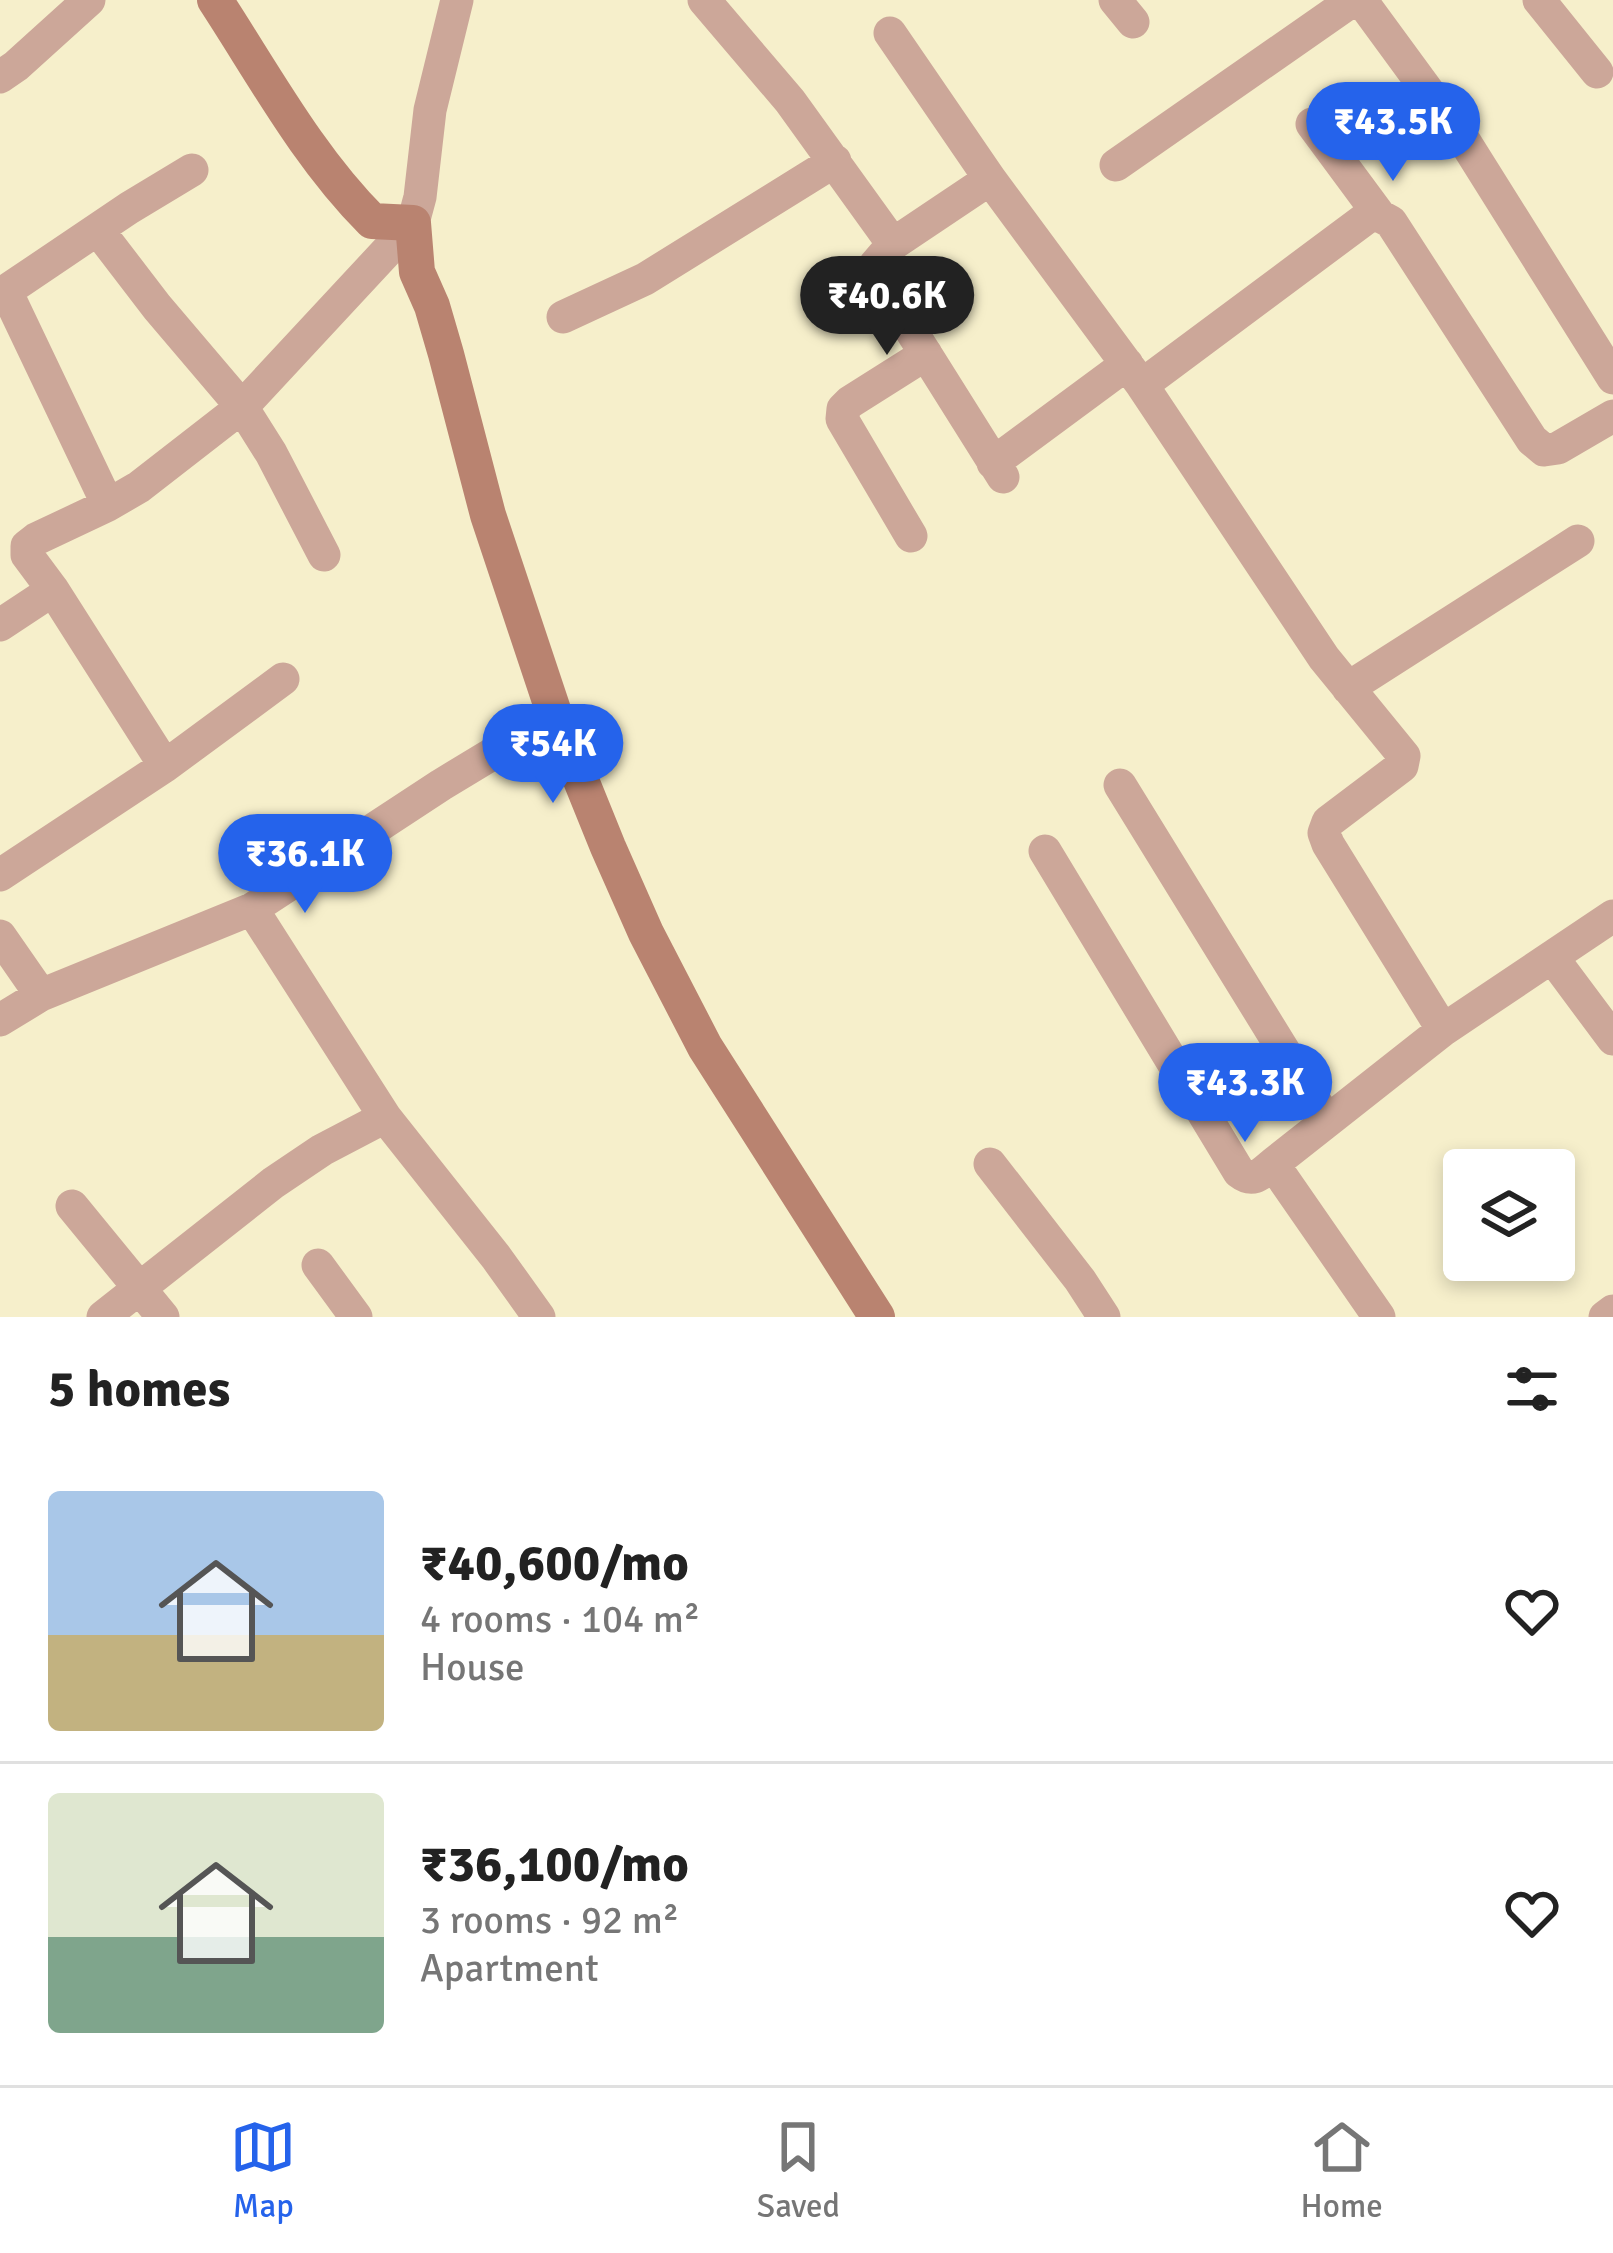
<!DOCTYPE html>
<html lang="en">
<head>
<meta charset="utf-8">
<style>
	:root { --surface:#fff; --page:#f2f2f2; --text:#222; --muted:#767676; --line:#e0e0e0; --accent:#2563eb }
	body { margin:0; font-family:Signika,sans-serif; background:var(--page); color:var(--text); height:100vh; display:flex; flex-direction:column; font-size:45px; white-space:nowrap }
	* { box-sizing:border-box; margin:0 }
	p { font-size:39px; color:var(--muted) }
	.icon { flex:none; width:66px; height:66px; fill:none; stroke:currentColor; stroke-width:2; stroke-linecap:round; stroke-linejoin:round }
	.map { position:relative; height:1317px; overflow:hidden }
	.drawer { display:flex; flex-direction:column; background:var(--surface); flex:1 }
	.drawer>* { flex:none }
	.tools { position:absolute; left:1443px; top:1149px; display:grid; gap:24px }
	.tools a { display:grid; place-items:center; width:132px; height:132px; border-radius:12px; background:var(--surface); box-shadow:0 6px 18px #0003; font-size:60px }
	.price { position:absolute; translate:-50% -102px; padding:0 27px; border-radius:42px; background:var(--accent); color:#fff; font-size:39px; line-height:78px; filter:drop-shadow(0 3px 6px #0008) }
	.price::after { content:''; position:absolute; left:50%; top:72px; width:36px; height:27px; margin-left:-18px; background:inherit; clip-path:polygon(0 0,100% 0,50% 100%) }
	.price.active { background:#222; color:#fff }
	ul { padding:0; list-style:none }
	li { display:flex; align-items:center; gap:36px; height:300px; padding:0 48px }
	li+li { border-top:3px solid var(--line) }
	li span { display:grid; place-items:center; flex:none; width:336px; height:240px; border-radius:12px; color:#555 }
	li>.icon { margin-inline-start:auto }
	span .icon { width:144px; height:144px; fill:#fffc; stroke-width:1 }
	li b { font-size:51px }
	h2 { display:flex; justify-content:space-between; align-items:center; height:144px; padding:0 48px; font-size:51px }
	.dock { display:flex; justify-content:space-around; align-items:center; height:168px; border-top:3px solid var(--line); background:var(--surface); font-size:33px; color:var(--muted) }
	.dock a { display:grid; justify-items:center; gap:6px }
	.dock .active { color:var(--accent) }
	.map>svg:first-child { display:block }
	.lines { fill:none; stroke-linecap:round; stroke-linejoin:round }
	.street { stroke:#cca799; stroke-width:33 }
	.secondary { stroke:#b98370; stroke-width:36 }
</style>
</head>
<body>
<div class="map">
<svg width="1613" height="1317" viewBox="0 0 1613 1317">
	<rect width="100%" height="100%" fill="#f6efcb"/>
	<g class="lines">
		<path class="street" d="M 704,0 L 790,101 L 893,244 L 990,179 L 1142,385 L 1324,658 L 1404,756 L 1402,766 L 1328,822 L 1324,833 L 1328,844 L 1443,1030 L 1613,916
			M 1115,0 L 1133,22
			M 1361,0 L 1465,142 L 1613,378
			M 1539,0 L 1597,72
			M 890,33 L 990,179
			M 0,77 L 16,66 L 89,0
			M 1312,124 L 1380,216
			M 1116,165 L 1353,0
			M 98,230 L 157,307 L 242,407 L 271,453 L 324,555
			M 893,244 L 875,265 L 878,278 L 1003,477
			M 6,291 L 108,505
			M 0,295 L 129,208 L 192,170
			M 563,317 L 645,279 L 835,161
			M 1142,385 L 1369,216 L 1380,216 L 1391,222 L 1532,440 L 1544,450 L 1558,448 L 1613,416
			M 993,463 L 1127,364
			M 911,536 L 842,419 L 843,409 L 850,402 L 926,354
			M 53,590 L 165,766
			M 0,625 L 53,590 L 27,555 L 27,546 L 36,539 L 108,505 L 139,487 L 242,407 L 413,223 L 420,197 L 430,110 L 457,0
			M 1348,688 L 1578,541
			M 1120,785 L 1327,1121
			M 1045,851 L 1239,1172 C 1253,1183 1260,1175 1273,1164
			M 0,875 L 165,766 L 283,679
			M 252,909 L 385,1117 L 496,1257 L 539,1317
			M 0,936 L 41,995
			M 1552,957 L 1613,1039
			M 0,1020 L 41,995 L 252,909 L 441,785 L 555,716
			M 990,1164 L 1080,1280 L 1104,1317
			M 72,1206 L 163,1317
			M 318,1265 L 356,1317
			M 103,1317 L 273,1183 L 322,1150 L 385,1117
			M 1379,1317 L 1273,1164 L 1443,1030
			M 1605,1317 L 1613,1311"/>
		<path class="secondary" d="M 215,0 C 264,75 308,157 372,221 L 413,223 L 417,272 L 432,306 L 446,354 L 488,515 L 555,716 L 608,847 L 646,933 L 705,1047 L 877,1317"/>
	</g>
</svg>
<div class="tools">
<a><svg class="icon" aria-label="layers" viewBox="0 0 24 24"><path d="M12 4l9 5-9 5-9-5zM3 14l9 5 9-5"/></svg></a>
</div>
<b class="price" style="left:1393px;top:184px">₹43.5K</b>
<b class="price active" style="left:887px;top:358px">₹40.6K</b>
<b class="price" style="left:553px;top:806px">₹54K</b>
<b class="price" style="left:305px;top:916px">₹36.1K</b>
<b class="price" style="left:1245px;top:1145px">₹43.3K</b>
</div>
<section class="drawer">
<h2>5 homes<svg class="icon" aria-label="filters" viewBox="0 0 24 24"><path d="M4 7h16M4 17h16"/><circle cx="9" cy="7" r="2"/><circle cx="15" cy="17" r="2"/></svg></h2>
<ul>
<li><span style="background:linear-gradient(#a9c7e8 60%,#c2b280 0)"><svg class="icon" aria-label="home" viewBox="0 0 24 24"><path d="M3 11l9-7 9 7M6 9v11h12V9"/></svg></span><div><b>₹40,600/mo</b><p>4 rooms · 104 m²</p><p>House</p></div><svg class="icon" aria-label="heart" viewBox="0 0 24 24"><path d="M12 20l-8-8c-3-5 5-10 8-4 3-6 11-1 8 4z"/></svg></li>
<li><span style="background:linear-gradient(#dfe7d0 60%,#7fa58c 0)"><svg class="icon" aria-label="home" viewBox="0 0 24 24"><path d="M3 11l9-7 9 7M6 9v11h12V9"/></svg></span><div><b>₹36,100/mo</b><p>3 rooms · 92 m²</p><p>Apartment</p></div><svg class="icon" aria-label="heart" viewBox="0 0 24 24"><path d="M12 20l-8-8c-3-5 5-10 8-4 3-6 11-1 8 4z"/></svg></li>
</ul>
</section>
<nav class="dock">
<a class="active"><svg class="icon" aria-label="map" viewBox="0 0 24 24"><path d="M3 6l6-2 6 2 6-2v14l-6 2-6-2-6 2zM9 4v14M15 6v14"/></svg>Map</a>
<a><svg class="icon" aria-label="saved" viewBox="0 0 24 24"><path d="M7 4h10v16l-5-4-5 4z"/></svg>Saved</a>
<a><svg class="icon" aria-label="home" viewBox="0 0 24 24"><path d="M3 11l9-7 9 7M6 9v11h12V9"/></svg>Home</a>
</nav>
</body>
</html>
